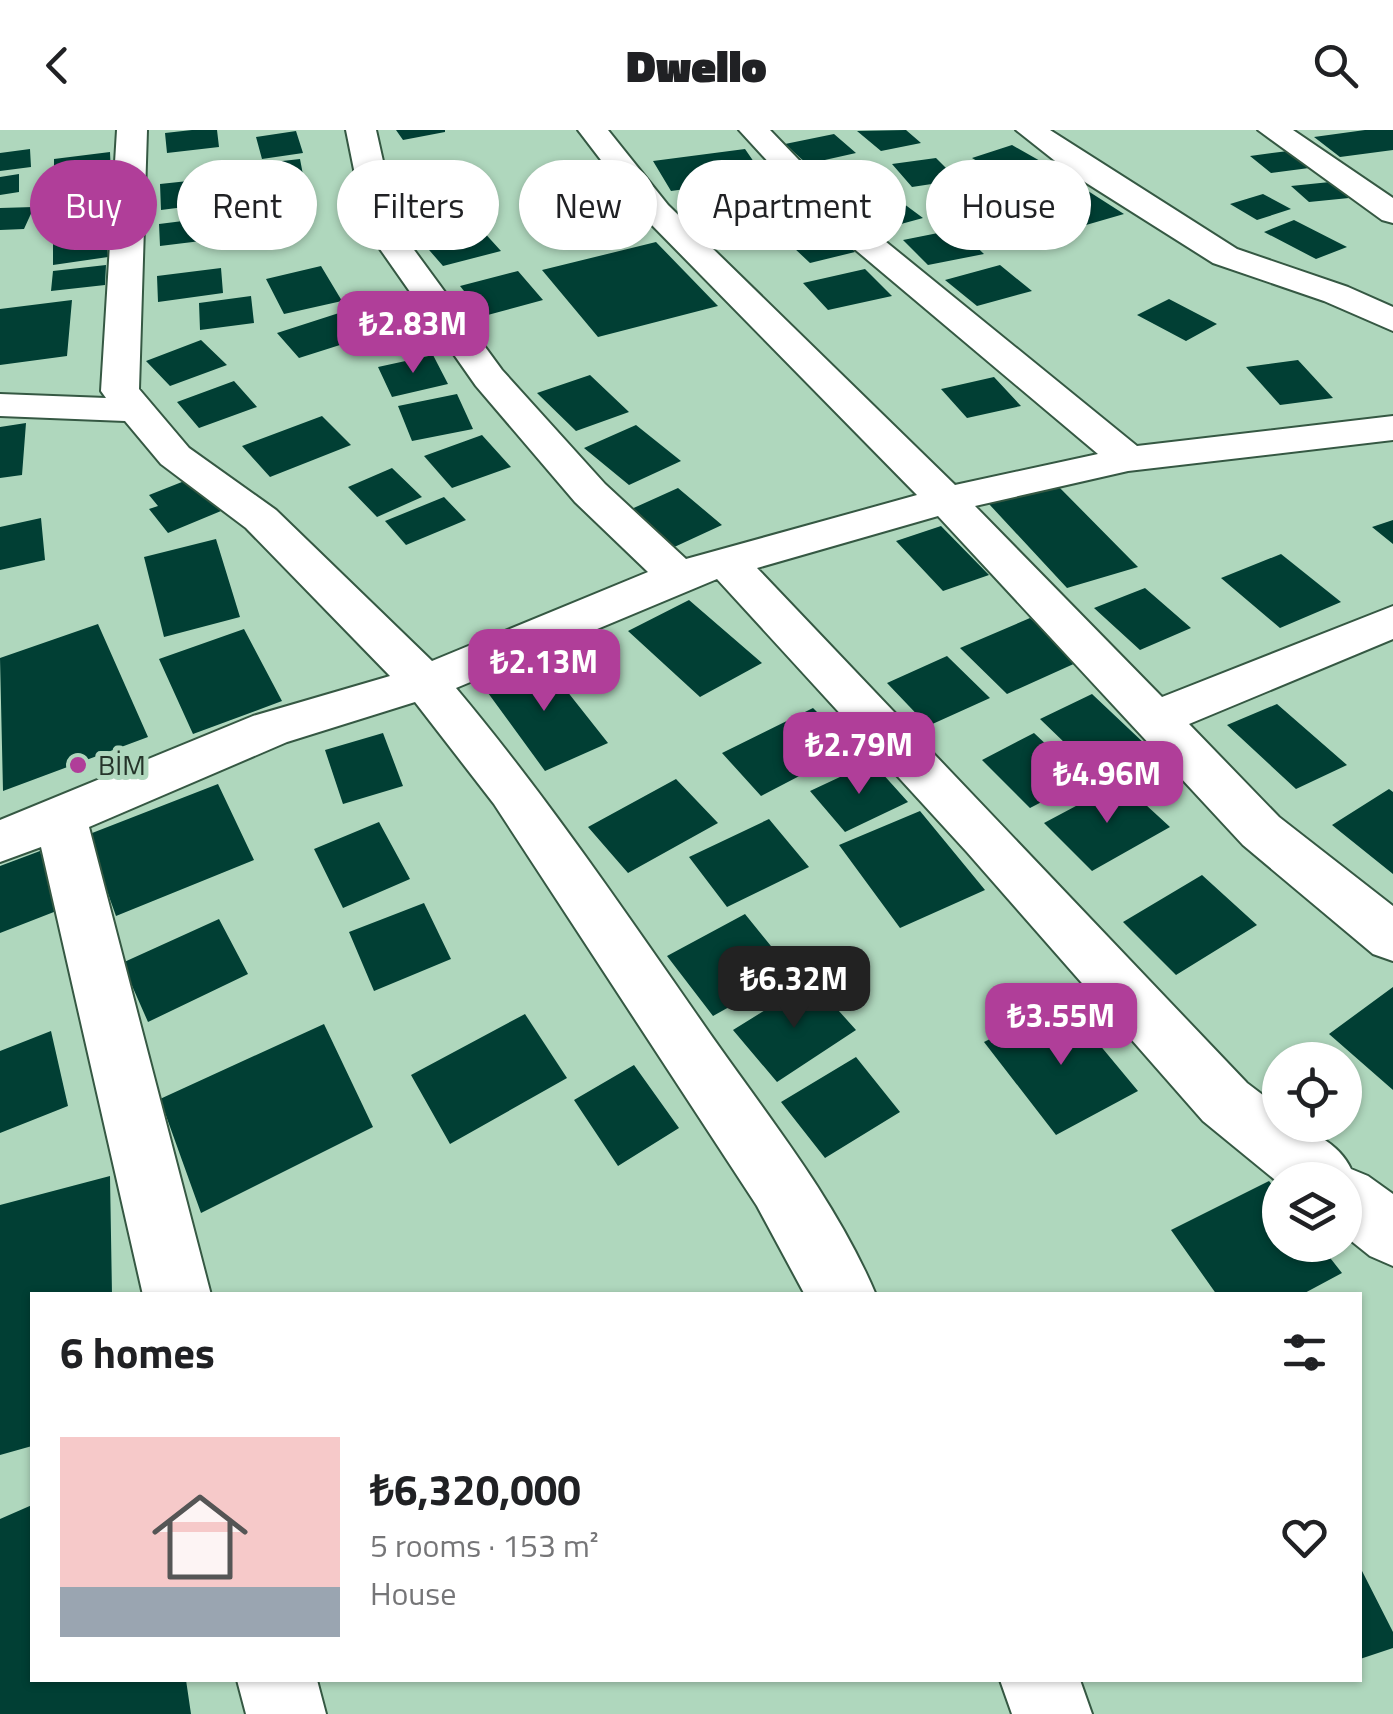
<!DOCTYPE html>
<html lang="en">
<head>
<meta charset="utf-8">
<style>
	:root { --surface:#fff; --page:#f2f2f2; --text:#202124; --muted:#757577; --accent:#b03e99 }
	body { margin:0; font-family:"Titillium Web",sans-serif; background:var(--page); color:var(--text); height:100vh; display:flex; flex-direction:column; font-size:38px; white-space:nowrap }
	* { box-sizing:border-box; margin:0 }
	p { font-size:32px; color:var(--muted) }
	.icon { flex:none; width:55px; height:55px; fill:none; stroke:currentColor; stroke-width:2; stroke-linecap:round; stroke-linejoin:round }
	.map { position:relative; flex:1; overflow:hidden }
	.panel { position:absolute; left:30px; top:1162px; width:1332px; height:390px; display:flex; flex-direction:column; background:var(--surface); border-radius:0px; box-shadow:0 2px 8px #0004 }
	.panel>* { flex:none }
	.top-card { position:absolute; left:30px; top:30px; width:1335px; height:90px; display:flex; gap:20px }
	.tools { position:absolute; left:1262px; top:912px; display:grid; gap:20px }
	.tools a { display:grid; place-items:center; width:100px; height:100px; border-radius:50%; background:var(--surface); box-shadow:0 2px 8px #0004; font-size:50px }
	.price { position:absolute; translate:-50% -85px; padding:0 22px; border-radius:20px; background:var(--accent); color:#fff; font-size:32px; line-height:65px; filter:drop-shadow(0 2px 5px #0008) }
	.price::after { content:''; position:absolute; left:50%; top:60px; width:30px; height:22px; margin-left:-15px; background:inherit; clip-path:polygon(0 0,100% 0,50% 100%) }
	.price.current { background:#222; color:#fff }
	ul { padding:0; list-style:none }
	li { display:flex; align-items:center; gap:30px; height:250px; padding:0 30px }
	li span { display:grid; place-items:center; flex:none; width:280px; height:200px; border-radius:0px; color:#555 }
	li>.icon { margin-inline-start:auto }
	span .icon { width:120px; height:120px; fill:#fffc; stroke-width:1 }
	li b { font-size:42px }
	h2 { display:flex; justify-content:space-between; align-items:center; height:120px; padding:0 30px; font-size:42px }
	.tag { padding:0 35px; border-radius:45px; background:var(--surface); box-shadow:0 2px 8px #0004; font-size:35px; line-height:90px }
	.tag.current { background:var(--accent); color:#fff }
	header { display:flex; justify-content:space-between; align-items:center; height:130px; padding:0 30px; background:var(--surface); font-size:45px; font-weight:800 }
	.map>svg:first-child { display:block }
	.building { fill:#013f34 }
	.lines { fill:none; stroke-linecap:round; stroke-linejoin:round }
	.minor-casing { stroke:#355843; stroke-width:4 }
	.minor { fill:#fff; fill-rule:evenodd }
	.poi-dot { fill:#b03e99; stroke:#afd7bd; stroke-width:4 }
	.labels { text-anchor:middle; stroke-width:10; stroke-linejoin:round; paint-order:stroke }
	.poi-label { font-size:28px; fill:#25342a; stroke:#afd7bd; text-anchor:start }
</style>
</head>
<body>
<header><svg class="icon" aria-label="back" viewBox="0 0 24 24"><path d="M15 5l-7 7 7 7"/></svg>Dwello<svg class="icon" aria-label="search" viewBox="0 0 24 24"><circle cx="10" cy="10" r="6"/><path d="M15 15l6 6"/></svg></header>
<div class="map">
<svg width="1393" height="1584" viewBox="0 0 1393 1584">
	<rect width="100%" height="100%" fill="#afd7bd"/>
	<path class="building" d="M 192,0 L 217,0 L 219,17 L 167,23 L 165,3 Z
		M 396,0 L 445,0 L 445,2 L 403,10 Z
		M 906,0 L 921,13 L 881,21 L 857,1 Z
		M 1365,0 L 1393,0 L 1393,20 L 1340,27 L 1314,7 Z
		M 296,1 L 303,23 L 262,29 L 256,7 Z
		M 834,4 L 856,23 L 807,34 L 785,14 Z
		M 1012,15 L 1049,36 L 1009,50 L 972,28 Z
		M 30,19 L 31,37 L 0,41 L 0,23 Z
		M 745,19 L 765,48 L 671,61 L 653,31 Z
		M 1288,21 L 1309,38 L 1271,43 L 1250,26 Z
		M 110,22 L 111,45 L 54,52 L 54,29 Z
		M 936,28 L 958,50 L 912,57 L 892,34 Z
		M 300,29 L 304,50 L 259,55 L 256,34 Z
		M 19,44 L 19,62 L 0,65 L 0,47 Z
		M 207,49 L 208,74 L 161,80 L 160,54 Z
		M 1330,52 L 1349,68 L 1309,72 L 1291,56 Z
		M 1004,56 L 1041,75 L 1010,88 L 973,68 Z
		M 1088,61 L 1124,84 L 1086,95 L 1051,71 Z
		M 1263,64 L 1291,79 L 1257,90 L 1230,74 Z
		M 896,68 L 923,88 L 890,97 L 863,77 Z
		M 306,71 L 314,90 L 267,98 L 260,78 Z
		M 34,77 L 24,99 L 0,100 L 0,78 Z
		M 207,88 L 209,110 L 160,116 L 159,94 Z
		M 1294,90 L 1347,117 L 1316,129 L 1264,102 Z
		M 822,91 L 855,122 L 810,133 L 777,102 Z
		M 106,96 L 108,127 L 53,135 L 53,103 Z
		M 481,99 L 501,121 L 443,136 L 423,113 Z
		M 958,99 L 984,124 L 928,135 L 903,110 Z
		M 656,112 L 718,176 L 598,207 L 542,140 Z
		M 106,135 L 105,155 L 51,161 L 53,141 Z
		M 1000,135 L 1032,161 L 977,176 L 945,150 Z
		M 321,136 L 342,171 L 284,184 L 266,149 Z
		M 221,138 L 223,163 L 158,172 L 157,146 Z
		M 865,139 L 892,166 L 828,180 L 803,153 Z
		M 518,141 L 543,170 L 484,186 L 460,156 Z
		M 251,166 L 254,193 L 200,200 L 199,173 Z
		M 1169,169 L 1217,194 L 1186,211 L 1137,185 Z
		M 72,170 L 67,226 L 0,235 L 0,179 Z
		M 339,183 L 362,208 L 299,228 L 277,203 Z
		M 201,210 L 227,235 L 170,256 L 146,231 Z
		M 433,225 L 448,254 L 392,267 L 378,237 Z
		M 1298,230 L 1333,268 L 1280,275 L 1246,237 Z
		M 590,245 L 629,282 L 576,301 L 537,263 Z
		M 994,247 L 1021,276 L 967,288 L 941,259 Z
		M 234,251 L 257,277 L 199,298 L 177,272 Z
		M 457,264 L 473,299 L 412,311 L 398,276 Z
		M 322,286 L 351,315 L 270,347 L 242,316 Z
		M 26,293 L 22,345 L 0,348 L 0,297 Z
		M 636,295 L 681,331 L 629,355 L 584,318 Z
		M 482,305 L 511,337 L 452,358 L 424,326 Z
		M 392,338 L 422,367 L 377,387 L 348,357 Z
		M 192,348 L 221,381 L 168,403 L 149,379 L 158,376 L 149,365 Z
		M 1057,355 L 1138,437 L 1067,458 L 989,374 Z
		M 678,358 L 722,395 L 670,419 L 627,381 Z
		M 444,367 L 466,390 L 406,415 L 385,391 Z
		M 41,388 L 45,430 L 0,440 L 0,397 Z
		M 1393,390 L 1393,414 L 1372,397 Z
		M 941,396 L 989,445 L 943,461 L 896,411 Z
		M 216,409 L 240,487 L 164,507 L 144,427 Z
		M 1281,424 L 1341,472 L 1280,498 L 1221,448 Z
		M 1145,458 L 1191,498 L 1140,520 L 1094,478 Z
		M 689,470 L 762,533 L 700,567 L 628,501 Z
		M 1030,488 L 1078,532 L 1007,564 L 960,518 Z
		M 98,494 L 148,607 L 3,661 L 0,528 Z
		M 244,499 L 282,571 L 193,604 L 159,529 Z
		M 947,526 L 990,568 L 928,596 L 887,553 Z
		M 540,527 L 608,613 L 545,641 L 480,552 Z
		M 1092,564 L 1146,615 L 1094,641 L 1040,589 Z
		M 1277,574 L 1347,635 L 1296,659 L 1227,595 Z
		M 813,578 L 853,618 L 761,666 L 722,623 Z
		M 383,603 L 403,656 L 343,674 L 325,620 Z
		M 1034,603 L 1084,650 L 1030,678 L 982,630 Z
		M 872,632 L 908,672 L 845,702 L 810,661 Z
		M 676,649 L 718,693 L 628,743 L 588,697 Z
		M 1121,652 L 1170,697 L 1092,741 L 1044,693 Z
		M 218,654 L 254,730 L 116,786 L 87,705 Z
		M 1389,659 L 1393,662 L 1393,744 L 1332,695 Z
		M 920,681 L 985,760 L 900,798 L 839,715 Z
		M 769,689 L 809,737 L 727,777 L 689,727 Z
		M 379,692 L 410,749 L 343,778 L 314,719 Z
		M 40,721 L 59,780 L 0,803 L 0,736 Z
		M 1202,745 L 1257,795 L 1176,845 L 1123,792 Z
		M 424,773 L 451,829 L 374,861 L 349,802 Z
		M 745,784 L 792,842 L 713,886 L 667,826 Z
		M 219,789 L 248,844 L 148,892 L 122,833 Z
		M 812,851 L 856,900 L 777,952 L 733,900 Z
		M 1393,857 L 1393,960 L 1329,904 Z
		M 1064,872 L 1138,961 L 1056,1005 L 984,912 Z
		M 525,884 L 567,948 L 450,1014 L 411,945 Z
		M 324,894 L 373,997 L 201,1083 L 160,969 Z
		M 51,901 L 68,976 L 0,1003 L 0,921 Z
		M 856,927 L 900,982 L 825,1028 L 781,972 Z
		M 634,935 L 679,998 L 618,1036 L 574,970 Z
		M 110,1046 L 112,1165 L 32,1165 L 32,1316 L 0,1325 L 0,1075 Z
		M 1269,1051 L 1280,1064 L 1280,1115 L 1320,1115 L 1342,1143 L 1301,1165 L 1217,1165 L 1171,1100 Z
		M 32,1375 L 32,1550 L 186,1550 L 191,1584 L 0,1584 L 0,1389 Z
		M 1360,1437 L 1393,1502 L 1393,1518 L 1360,1529 Z"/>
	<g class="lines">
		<g class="minor-casing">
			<path id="minor" d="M 117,0 L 147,0 L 139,259 L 189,318 L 276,380 L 432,531 L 648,442 L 575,372 L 476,256 L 366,99 L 346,0 L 376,0 L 398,98 L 502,240 L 605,354 L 686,429 L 917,365 L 646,89 L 578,0 L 608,0 L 668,75 L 955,355 L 1098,324 L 826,95 L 739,0 L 770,0 L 848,81 L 1137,316 L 1393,286 L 1393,310 L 1128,341 L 975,376 L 1162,567 L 1393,476 L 1393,509 L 1189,594 L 1279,687 L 1393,776 L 1393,831 L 1373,824 L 1243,715 L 938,386 L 757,438 L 1247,953 L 1280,978 L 1280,995 C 1306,995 1340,1014 1351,1039 L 1368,1046 L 1393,1064 L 1393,1136 L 1370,1126 L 1345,1106 L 1345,1050 L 1280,1050 L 1280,1054 L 1203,991 L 966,721 L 717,449 L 456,558 C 549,669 630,789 713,908 C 770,989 837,1072 876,1165 L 805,1165 L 757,1076 L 494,674 L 415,572 L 287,612 L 89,697 L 211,1165 L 143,1165 L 41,717 L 0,732 L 0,690 L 253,586 L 390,546 L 246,398 L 161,334 L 125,291 L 0,286 L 0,264 L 106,268 L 101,261 Z
				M 1016,0 L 1050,0 L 1237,119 L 1348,157 L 1393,177 L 1393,201 L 1324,171 L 1213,133 L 1069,42 Z
				M 1258,0 L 1293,0 L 1393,68 L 1393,93 L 1382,90 Z
				M 237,1550 L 317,1550 L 326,1584 L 246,1584 Z
				M 1000,1550 L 1080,1550 L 1092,1584 L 1012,1584 Z"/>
		</g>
		<use href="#minor" class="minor"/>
	</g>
	<circle class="poi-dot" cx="78" cy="635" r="10"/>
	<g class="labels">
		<g class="poi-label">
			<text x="98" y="645">BİM</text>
		</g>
	</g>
</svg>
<div class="tools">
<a><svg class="icon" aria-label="locate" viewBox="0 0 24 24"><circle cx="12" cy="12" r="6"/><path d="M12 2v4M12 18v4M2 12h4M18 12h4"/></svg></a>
<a><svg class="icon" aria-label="layers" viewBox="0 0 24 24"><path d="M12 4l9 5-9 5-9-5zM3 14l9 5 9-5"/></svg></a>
</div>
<b class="price" style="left:413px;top:246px">₺2.83M</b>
<b class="price" style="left:544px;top:584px">₺2.13M</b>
<b class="price" style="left:859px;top:667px">₺2.79M</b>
<b class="price" style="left:1107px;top:696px">₺4.96M</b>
<b class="price current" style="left:794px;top:901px">₺6.32M</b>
<b class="price" style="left:1061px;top:938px">₺3.55M</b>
<div class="top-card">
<a class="tag current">Buy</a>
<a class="tag">Rent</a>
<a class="tag">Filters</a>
<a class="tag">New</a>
<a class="tag">Apartment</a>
<a class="tag">House</a>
</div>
<section class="panel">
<h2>6 homes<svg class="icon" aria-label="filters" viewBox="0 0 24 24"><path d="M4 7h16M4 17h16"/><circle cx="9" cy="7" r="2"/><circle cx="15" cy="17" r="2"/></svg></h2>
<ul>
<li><span style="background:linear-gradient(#f6c9c9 75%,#9aa5b1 0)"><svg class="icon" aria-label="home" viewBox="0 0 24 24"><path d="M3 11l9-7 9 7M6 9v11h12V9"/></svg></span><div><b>₺6,320,000</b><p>5 rooms · 153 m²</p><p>House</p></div><svg class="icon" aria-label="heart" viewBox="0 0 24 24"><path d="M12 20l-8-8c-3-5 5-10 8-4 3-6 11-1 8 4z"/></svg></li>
</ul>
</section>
</div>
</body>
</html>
